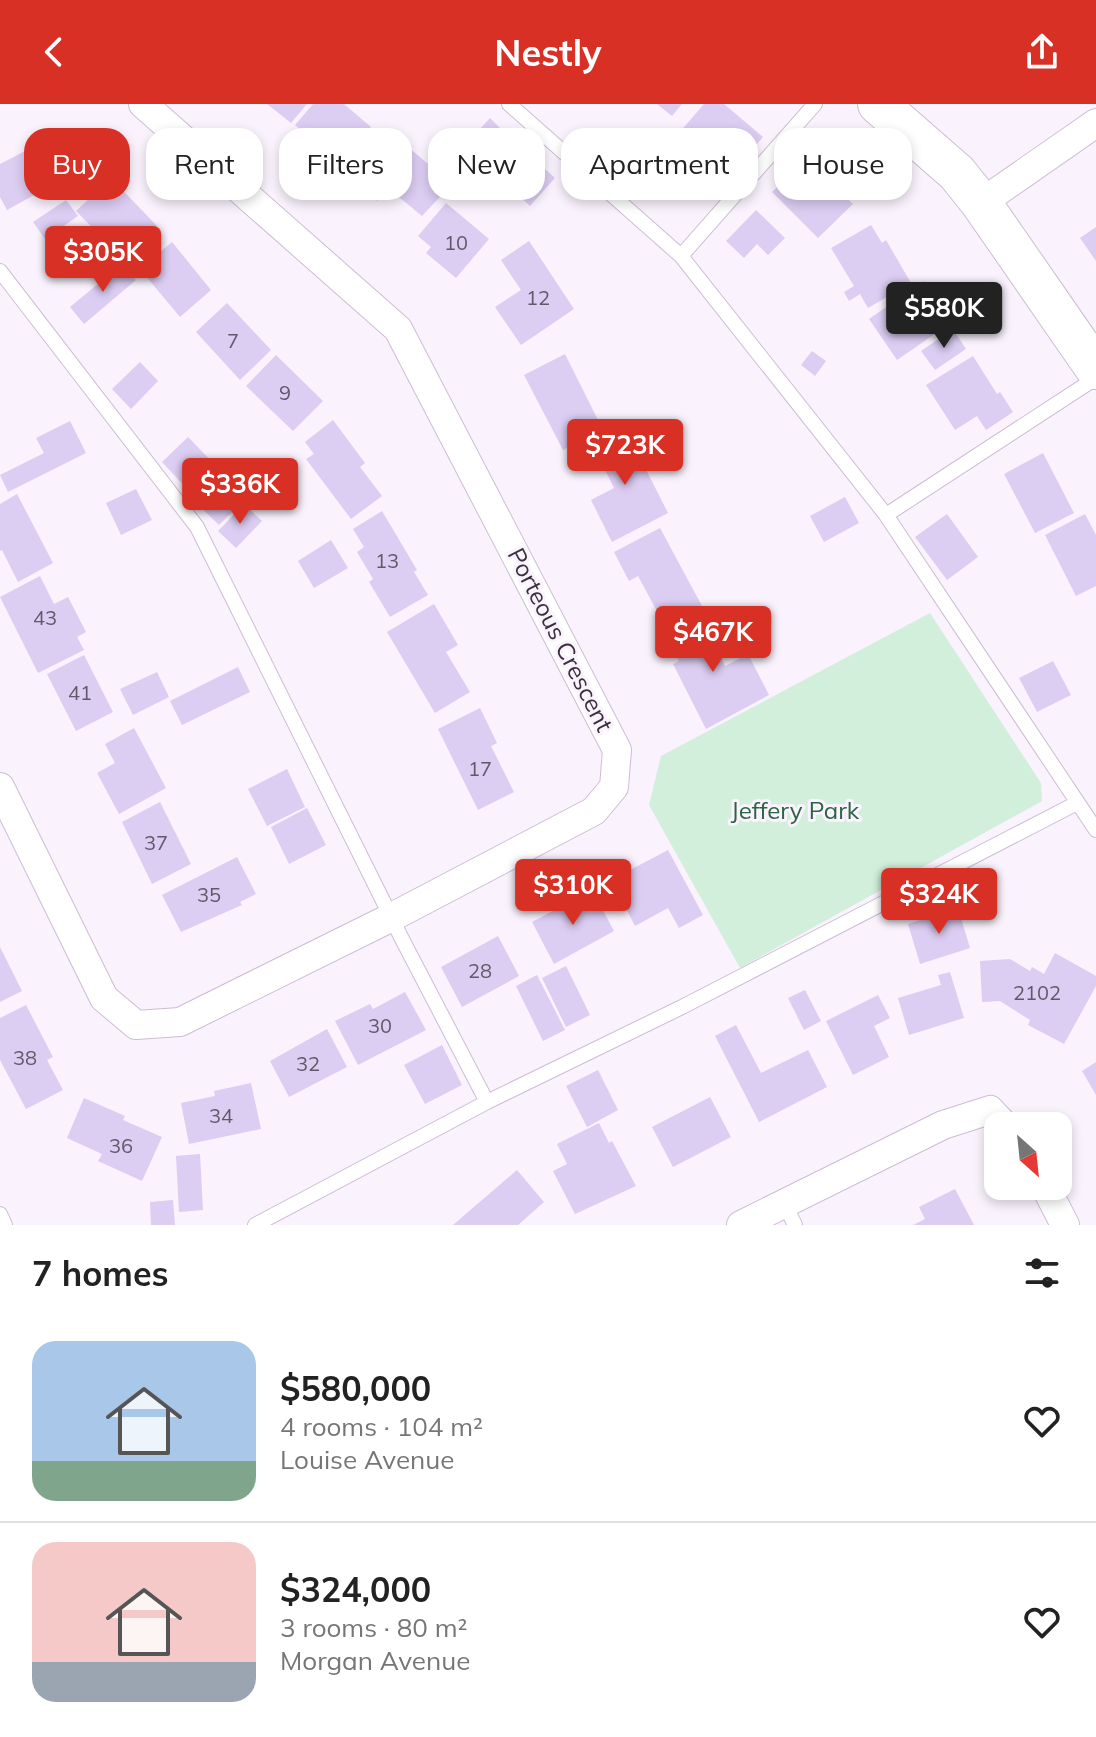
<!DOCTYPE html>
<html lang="en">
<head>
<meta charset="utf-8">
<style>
	:root { --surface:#fff; --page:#f2f2f2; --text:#222; --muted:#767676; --line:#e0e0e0; --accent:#d93025 }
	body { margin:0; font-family:Mulish,sans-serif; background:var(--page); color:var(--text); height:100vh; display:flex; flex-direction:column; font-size:30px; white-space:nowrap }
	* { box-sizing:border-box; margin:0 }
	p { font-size:26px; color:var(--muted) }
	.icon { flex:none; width:44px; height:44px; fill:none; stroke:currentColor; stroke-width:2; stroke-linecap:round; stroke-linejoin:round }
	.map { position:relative; height:1121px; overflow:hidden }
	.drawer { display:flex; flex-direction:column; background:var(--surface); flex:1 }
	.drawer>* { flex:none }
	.banner { position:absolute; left:24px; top:24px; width:1048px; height:72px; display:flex; gap:16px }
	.needle { width:52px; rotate:153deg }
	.fabs { position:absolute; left:984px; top:1008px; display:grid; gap:16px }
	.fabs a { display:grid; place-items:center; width:88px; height:88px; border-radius:16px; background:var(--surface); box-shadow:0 4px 12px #0003; font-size:40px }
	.price { position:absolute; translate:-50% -68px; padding:0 18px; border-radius:8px; background:var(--accent); color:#fff; font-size:26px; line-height:52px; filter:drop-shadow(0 2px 4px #0008) }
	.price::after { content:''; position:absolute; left:50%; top:48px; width:24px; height:18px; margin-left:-12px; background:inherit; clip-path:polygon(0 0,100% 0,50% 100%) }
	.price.current { background:#222; color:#fff }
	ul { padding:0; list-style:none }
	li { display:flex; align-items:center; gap:24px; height:200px; padding:0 32px }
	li+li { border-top:2px solid var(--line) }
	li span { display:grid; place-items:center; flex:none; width:224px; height:160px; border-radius:24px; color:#555 }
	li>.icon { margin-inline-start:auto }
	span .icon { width:96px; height:96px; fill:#fffc; stroke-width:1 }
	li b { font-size:34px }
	h2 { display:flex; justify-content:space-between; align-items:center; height:96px; padding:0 32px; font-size:34px }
	.chip { padding:0 28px; border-radius:24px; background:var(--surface); box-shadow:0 4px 12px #0003; font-size:28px; line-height:72px }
	.chip.current { background:var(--accent); color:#fff }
	header { display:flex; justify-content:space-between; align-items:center; height:104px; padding:0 32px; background:var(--accent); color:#fff; font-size:36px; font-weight:700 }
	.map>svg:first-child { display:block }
	.green { fill:#d2efdb }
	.building { fill:#dccdf2 }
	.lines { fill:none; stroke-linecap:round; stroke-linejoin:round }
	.lane-casing { stroke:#cebcd5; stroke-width:16 }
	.street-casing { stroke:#cebcd5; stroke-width:30 }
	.secondary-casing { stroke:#cebcd5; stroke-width:42 }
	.lane { stroke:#fff; stroke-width:14 }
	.street { stroke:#fff; stroke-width:28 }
	.secondary { stroke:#fff; stroke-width:40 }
	.labels { text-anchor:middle; stroke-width:6; stroke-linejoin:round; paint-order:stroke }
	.number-label { font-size:20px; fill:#615869 }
	.street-label { font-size:24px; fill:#38313b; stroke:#faf2fd }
	.park-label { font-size:24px; fill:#2b6544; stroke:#faf2fd }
</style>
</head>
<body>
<header><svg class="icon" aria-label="back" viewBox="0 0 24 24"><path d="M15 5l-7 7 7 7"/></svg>Nestly<svg class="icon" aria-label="share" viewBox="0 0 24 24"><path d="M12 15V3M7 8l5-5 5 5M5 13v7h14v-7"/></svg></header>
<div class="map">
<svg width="1096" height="1121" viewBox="0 0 1096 1121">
	<rect width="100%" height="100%" fill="#faf2fd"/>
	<path class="green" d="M 930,509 L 1041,679 L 1042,697 L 740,864 L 649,701 L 661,652 Z"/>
	<path class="building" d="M 267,0 L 307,0 L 291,19 Z
		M 313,0 L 344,0 L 371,23 L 341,60 L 295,21 Z
		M 657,0 L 682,0 L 672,12 Z
		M 704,0 L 724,0 L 763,33 L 734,67 L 705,42 L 694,55 L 672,37 Z
		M 490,14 L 500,24 L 488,37 L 478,27 Z
		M 389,27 L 452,80 L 422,112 L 388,84 L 377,97 L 348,73 Z
		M 62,28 L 81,62 L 66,70 L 67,73 L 7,106 L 0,93 L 0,60 Z
		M 527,49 L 555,74 L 530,102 L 502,77 Z
		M 807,55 L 853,100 L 818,134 L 772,88 Z
		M 111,74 L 157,122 L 123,155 L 76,107 Z
		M 66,96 L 78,112 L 45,135 L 33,118 Z
		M 446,99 L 489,135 L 456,174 L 426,149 L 431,143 L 418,132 Z
		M 756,106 L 785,134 L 768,151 L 757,140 L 744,154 L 726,137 Z
		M 871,121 L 882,139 L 886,136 L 911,179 L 868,204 L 860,190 L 849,197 L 844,188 L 854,182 L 831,144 Z
		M 1096,123 L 1096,157 L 1080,134 Z
		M 529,137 L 574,205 L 521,241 L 495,203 L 521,186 L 501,156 Z
		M 172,138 L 211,186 L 180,213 L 140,165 Z
		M 122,160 L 136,176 L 84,220 L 70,203 Z
		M 924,177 L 952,218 L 897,256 L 869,215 Z
		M 227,199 L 271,246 L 240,276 L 196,228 Z
		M 953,225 L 966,245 L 935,266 L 921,247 Z
		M 812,247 L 826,257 L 815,272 L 801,261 Z
		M 565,250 L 603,326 L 563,346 L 524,271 Z
		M 276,251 L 323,297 L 293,327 L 246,282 Z
		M 973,252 L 997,290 L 1000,288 L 1013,308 L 986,326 L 977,312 L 955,326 L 926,281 Z
		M 140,258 L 158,277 L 131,305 L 112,285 Z
		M 333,316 L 365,359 L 360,363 L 382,392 L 351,415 L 306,355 L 314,350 L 305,338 Z
		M 70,317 L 86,349 L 8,388 L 0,371 L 44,349 L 36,334 Z
		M 624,322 L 668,409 L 612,438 L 591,396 L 614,384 L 591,338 Z
		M 188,333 L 218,364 L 192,390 L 162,358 Z
		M 1043,349 L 1074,409 L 1035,429 L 1004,370 Z
		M 220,366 L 247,393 L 219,421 L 192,395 Z
		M 136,385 L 152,416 L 121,431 L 106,399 Z
		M 17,390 L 53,459 L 18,478 L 2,446 L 0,447 L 0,400 Z
		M 845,393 L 859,419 L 824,438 L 810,412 Z
		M 244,400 L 262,417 L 236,444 L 218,427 Z
		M 382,407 L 417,466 L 414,468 L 428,491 L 390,513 L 369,478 L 373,475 L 357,448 L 364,443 L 353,425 Z
		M 947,410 L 978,453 L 947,476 L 915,433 Z
		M 1085,410 L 1096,431 L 1096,482 L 1076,492 L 1045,431 Z
		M 660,424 L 702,502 L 665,522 L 638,472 L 629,477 L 614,448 Z
		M 331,436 L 348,464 L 314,484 L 298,457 Z
		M 40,472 L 54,500 L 68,493 L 86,528 L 77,533 L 84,546 L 38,569 L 0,493 Z
		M 434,500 L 458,541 L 446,548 L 470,588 L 435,609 L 387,528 Z
		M 698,509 L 725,562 L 748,550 L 769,591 L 706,625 L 673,560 L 679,557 L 663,528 Z
		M 84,551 L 113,608 L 76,627 L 47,570 Z
		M 1053,557 L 1071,591 L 1037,608 L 1019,574 Z
		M 238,563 L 250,588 L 182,621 L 170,597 Z
		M 157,568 L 169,593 L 133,611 L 120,585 Z
		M 480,604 L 497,639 L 491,642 L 514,688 L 478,706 L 438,625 Z
		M 134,624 L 166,684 L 119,710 L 97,669 L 115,659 L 105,640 Z
		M 287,665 L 305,703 L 267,722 L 248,685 Z
		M 160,698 L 191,760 L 152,780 L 122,718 Z
		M 307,704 L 326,741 L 289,760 L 271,723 Z
		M 668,746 L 703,811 L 679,824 L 668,804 L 635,822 L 611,776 Z
		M 237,753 L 256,790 L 240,798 L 242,801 L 181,828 L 162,791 Z
		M 592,786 L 614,827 L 554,860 L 532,818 Z
		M 958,804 L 970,844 L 920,860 L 908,820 Z
		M 498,832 L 519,872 L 462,903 L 441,863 Z
		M 0,843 L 22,887 L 0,898 Z
		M 1055,849 L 1096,872 L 1096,882 L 1064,940 L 1028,921 L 1030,916 L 1000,897 L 982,898 L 980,857 L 1010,855 L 1030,867 L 1032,863 L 1044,870 Z
		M 566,862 L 590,911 L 566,923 L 542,874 Z
		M 950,868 L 964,914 L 909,931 L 898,894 L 941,881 L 938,871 Z
		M 537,871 L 565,926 L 543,937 L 516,882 Z
		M 805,886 L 821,917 L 804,926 L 788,894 Z
		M 405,888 L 426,926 L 358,961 L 335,917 L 370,900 L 373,905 Z
		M 878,891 L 890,914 L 874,922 L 889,953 L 853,971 L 826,917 Z
		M 26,901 L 53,953 L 47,956 L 63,986 L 26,1005 L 0,956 L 0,914 Z
		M 736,921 L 761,969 L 808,946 L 827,983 L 759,1018 L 715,932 Z
		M 327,925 L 347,963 L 289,993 L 270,957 Z
		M 442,941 L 462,981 L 425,1000 L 404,961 Z
		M 1096,958 L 1096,991 L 1082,967 Z
		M 598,966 L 618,1006 L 587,1023 L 566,982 Z
		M 251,979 L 261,1025 L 189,1040 L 181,999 L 215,992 L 214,987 Z
		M 710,993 L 731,1033 L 673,1063 L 652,1023 Z
		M 84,994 L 125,1012 L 123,1016 L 162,1033 L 142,1077 L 98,1057 L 102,1050 L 67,1034 Z
		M 599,1019 L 609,1039 L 612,1037 L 636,1082 L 575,1110 L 553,1067 L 567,1060 L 557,1040 Z
		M 200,1050 L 203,1106 L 179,1108 L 176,1052 Z
		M 517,1066 L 544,1098 L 518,1121 L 453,1121 Z
		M 955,1085 L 974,1121 L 913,1121 L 925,1115 L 919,1103 Z
		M 173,1096 L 175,1121 L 151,1121 L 150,1098 Z"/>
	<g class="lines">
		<g class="lane-casing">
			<path id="lane" d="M 509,0 L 681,152 L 886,411 L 1096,726
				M 681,152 L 815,0
				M 0,167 L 197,423 L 402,835 L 487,998
				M 886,411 L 1096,274
				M 784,1099 L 795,1121
				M 0,1110 L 5,1121
				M 255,1121 L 487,998 L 682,903 L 1077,699"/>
		</g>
		<g class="street-casing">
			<path id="street" d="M 981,99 L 1096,19
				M 0,683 L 104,894 L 136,921 L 180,918 L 392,813 L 594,707 L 614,683 L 617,646 L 398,225 L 143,0
				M 1045,1082 L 1065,1121
				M 741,1121 L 943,1021 L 990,1006 L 1005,1022"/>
		</g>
		<g class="secondary-casing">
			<path id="secondary" d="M 878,0 L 957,69 L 981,99 L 1096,265"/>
		</g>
		<use href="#lane" class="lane"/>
		<use href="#street" class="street"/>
		<use href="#secondary" class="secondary"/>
	</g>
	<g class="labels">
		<g class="number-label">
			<text x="456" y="146">10</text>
			<text x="538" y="201">12</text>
			<text x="233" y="244">7</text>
			<text x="285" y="296">9</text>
			<text x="387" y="464">13</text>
			<text x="45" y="521">43</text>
			<text x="80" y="596">41</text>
			<text x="480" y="672">17</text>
			<text x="156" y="746">37</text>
			<text x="209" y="798">35</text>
			<text x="480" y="874">28</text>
			<text x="1037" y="896">2102</text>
			<text x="380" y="929">30</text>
			<text x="25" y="961">38</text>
			<text x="308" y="967">32</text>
			<text x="221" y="1019">34</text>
			<text x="121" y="1049">36</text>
		</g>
		<g class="street-label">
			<text transform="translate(560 536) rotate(63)" y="8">Porteous Crescent</text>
		</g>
		<g class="park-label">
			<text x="795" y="715">Jeffery Park</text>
		</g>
	</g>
</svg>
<div class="fabs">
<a><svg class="needle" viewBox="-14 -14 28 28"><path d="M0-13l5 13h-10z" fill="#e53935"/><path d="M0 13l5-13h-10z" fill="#767676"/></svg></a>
</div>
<b class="price" style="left:103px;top:190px">$305K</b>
<b class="price current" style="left:944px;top:246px">$580K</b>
<b class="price" style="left:625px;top:383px">$723K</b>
<b class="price" style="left:240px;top:422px">$336K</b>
<b class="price" style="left:713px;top:570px">$467K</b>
<b class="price" style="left:573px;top:823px">$310K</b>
<b class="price" style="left:939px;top:832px">$324K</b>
<div class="banner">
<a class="chip current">Buy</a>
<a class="chip">Rent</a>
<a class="chip">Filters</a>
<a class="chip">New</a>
<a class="chip">Apartment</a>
<a class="chip">House</a>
</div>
</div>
<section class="drawer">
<h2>7 homes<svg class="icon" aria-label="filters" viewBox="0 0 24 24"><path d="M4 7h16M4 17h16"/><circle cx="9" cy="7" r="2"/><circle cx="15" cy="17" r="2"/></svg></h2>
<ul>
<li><span style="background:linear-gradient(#a9c7e8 75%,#7fa58c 0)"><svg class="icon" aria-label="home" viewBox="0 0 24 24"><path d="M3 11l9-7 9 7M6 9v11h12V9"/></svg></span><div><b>$580,000</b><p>4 rooms · 104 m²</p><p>Louise Avenue</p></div><svg class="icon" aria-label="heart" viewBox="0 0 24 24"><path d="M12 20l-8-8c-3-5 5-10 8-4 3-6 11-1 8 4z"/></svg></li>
<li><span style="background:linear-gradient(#f6c9c9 75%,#9aa5b1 0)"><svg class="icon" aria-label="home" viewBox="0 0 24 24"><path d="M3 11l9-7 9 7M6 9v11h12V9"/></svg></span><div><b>$324,000</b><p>3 rooms · 80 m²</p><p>Morgan Avenue</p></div><svg class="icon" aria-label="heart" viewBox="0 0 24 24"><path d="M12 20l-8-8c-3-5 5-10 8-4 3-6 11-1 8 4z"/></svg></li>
</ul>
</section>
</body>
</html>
